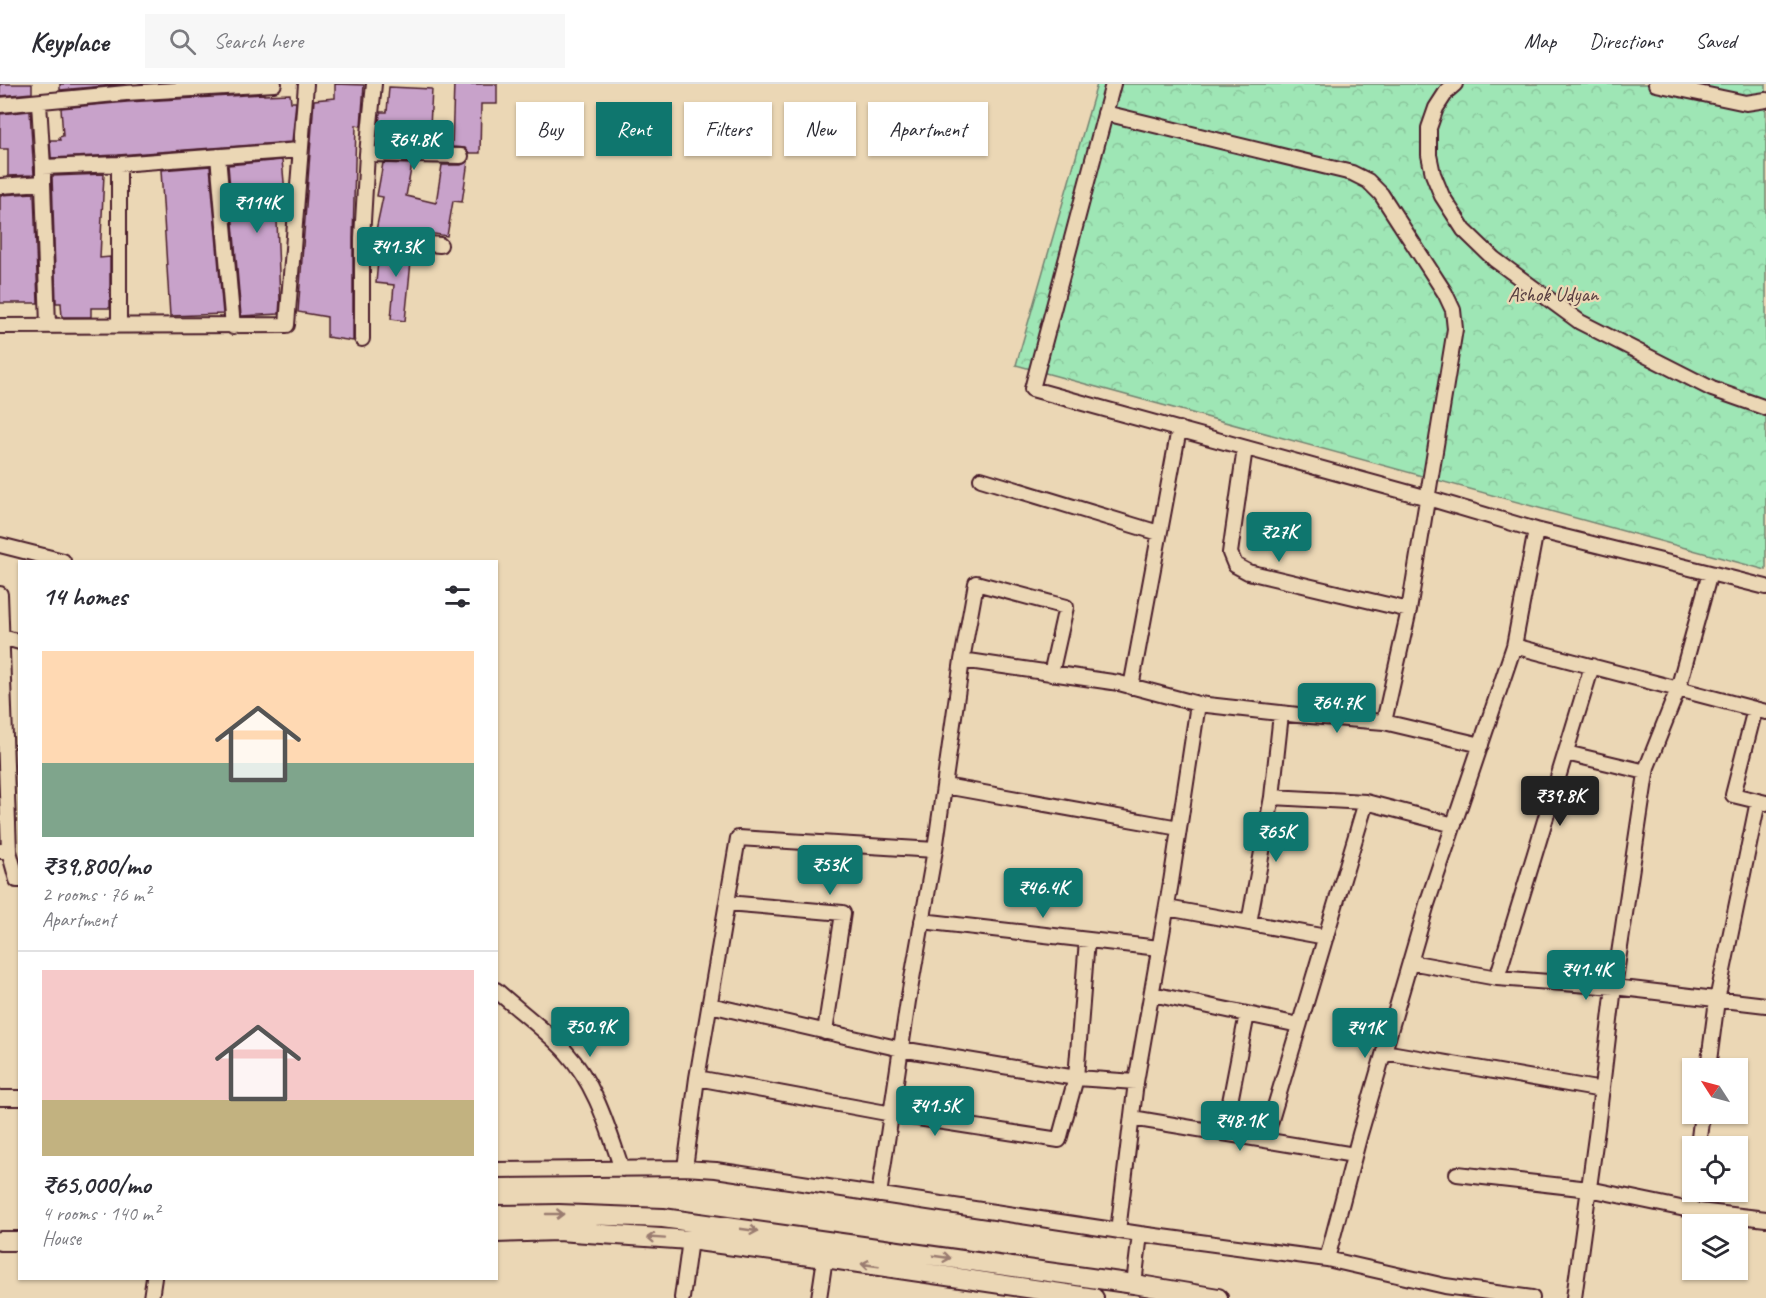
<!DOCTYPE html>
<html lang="en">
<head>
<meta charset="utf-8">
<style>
	:root { --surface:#fff; --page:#f7f7f7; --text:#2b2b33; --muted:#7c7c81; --line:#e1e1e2; --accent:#0f766e }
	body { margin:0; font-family:Caveat,sans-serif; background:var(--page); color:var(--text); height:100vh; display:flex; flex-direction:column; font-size:22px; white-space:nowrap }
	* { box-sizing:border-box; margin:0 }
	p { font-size:20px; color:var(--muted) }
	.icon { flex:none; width:33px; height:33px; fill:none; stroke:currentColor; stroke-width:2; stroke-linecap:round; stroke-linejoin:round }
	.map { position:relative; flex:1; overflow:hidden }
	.sheet { position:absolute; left:18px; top:476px; width:480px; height:720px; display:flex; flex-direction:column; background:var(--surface); border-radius:0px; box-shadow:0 2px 4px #0004 }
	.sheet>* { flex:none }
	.top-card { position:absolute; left:516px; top:18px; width:570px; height:54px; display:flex; gap:12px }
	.needle { width:39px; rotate:306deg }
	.tools { position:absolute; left:1682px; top:974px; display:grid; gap:12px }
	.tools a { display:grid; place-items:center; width:66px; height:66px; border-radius:0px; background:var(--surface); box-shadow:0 2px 4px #0004; font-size:30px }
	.price { position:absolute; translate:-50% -51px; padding:0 14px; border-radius:6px; background:var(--accent); color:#fff; font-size:20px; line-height:39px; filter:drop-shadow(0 2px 3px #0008) }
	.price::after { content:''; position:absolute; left:50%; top:36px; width:18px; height:14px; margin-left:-9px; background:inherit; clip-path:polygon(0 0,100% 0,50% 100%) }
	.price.current { background:#222; color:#fff }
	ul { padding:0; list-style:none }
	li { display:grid; align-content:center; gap:12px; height:318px; padding:0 24px }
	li+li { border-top:2px solid var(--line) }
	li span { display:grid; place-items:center; height:186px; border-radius:0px; color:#555 }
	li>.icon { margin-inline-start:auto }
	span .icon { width:108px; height:108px; fill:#fffc; stroke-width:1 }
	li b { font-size:26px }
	h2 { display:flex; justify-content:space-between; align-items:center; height:72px; padding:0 24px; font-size:26px }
	.pill { padding:0 21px; border-radius:0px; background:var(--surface); box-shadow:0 2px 4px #0004; font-size:21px; line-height:54px }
	.pill.current { background:var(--accent); color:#fff }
	header { display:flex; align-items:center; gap:36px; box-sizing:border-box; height:84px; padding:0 30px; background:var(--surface); border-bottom:2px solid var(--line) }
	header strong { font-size:28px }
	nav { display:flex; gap:33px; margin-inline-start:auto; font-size:21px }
	.search { width:420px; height:54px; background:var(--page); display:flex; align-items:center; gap:15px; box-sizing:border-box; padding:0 21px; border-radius:0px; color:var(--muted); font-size:22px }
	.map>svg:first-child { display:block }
	.forest { fill:url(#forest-crowns); stroke:#748270; stroke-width:1.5 }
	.building { fill:#c8a2ca; stroke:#4a1f2b; stroke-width:1.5 }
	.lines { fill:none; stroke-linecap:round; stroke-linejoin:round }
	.street-casing { stroke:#4a1f2b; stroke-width:18 }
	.secondary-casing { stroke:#4a1f2b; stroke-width:22 }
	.street { stroke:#ebd7b5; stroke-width:14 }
	.secondary { stroke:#ebd7b5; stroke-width:18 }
	.oneway { stroke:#9a7b70 }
	.labels { text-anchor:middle; stroke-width:4.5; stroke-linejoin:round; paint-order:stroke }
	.park-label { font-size:21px; fill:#573d40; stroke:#ebd7b5 }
</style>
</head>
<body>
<header>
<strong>Keyplace</strong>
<div class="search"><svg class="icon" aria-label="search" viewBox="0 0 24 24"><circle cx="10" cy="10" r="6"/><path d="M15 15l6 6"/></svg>Search here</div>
<nav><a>Map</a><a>Directions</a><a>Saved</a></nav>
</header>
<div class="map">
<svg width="1766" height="1214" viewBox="0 0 1766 1214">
	<defs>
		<pattern id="forest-crowns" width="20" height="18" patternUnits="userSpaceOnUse" patternTransform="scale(1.5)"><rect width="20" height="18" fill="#9ee6b5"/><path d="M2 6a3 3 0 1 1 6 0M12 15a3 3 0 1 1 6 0" fill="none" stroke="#8ac59c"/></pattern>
	</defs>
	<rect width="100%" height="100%" fill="#ebd7b5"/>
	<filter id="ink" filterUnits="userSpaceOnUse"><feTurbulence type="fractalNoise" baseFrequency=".0167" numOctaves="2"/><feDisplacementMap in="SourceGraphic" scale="12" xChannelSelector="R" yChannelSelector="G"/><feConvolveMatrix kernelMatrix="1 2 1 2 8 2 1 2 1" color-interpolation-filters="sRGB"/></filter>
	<g filter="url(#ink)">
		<path class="forest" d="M 1097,0 L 1766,0 L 1766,486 L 1016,281 Z"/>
		<path class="building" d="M 0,0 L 32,0 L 32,9 L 0,12 Z
			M 60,0 L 126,0 L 60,6 Z
			M 335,0 L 364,1 L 361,42 L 356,41 L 353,154 L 353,257 L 327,253 L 327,233 L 298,228 L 314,16 L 335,14 Z
			M 454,0 L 497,0 L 497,20 L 481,20 L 480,69 L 469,69 L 465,64 L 452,63 Z
			M 389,3 L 432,5 L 429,62 L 380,61 L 381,43 L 379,43 L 380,28 L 387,28 Z
			M 264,10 L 264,11 L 290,10 L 291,18 L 296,18 L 292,58 L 118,71 L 51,74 L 50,56 L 60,56 L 59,53 L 63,52 L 61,24 L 127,18 Z
			M 30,27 L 34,91 L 8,92 L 8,65 L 0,65 L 0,30 Z
			M 282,76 L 285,109 L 276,110 L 280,216 L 279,230 L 241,232 L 228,81 Z
			M 468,77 L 462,118 L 453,117 L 447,152 L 422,148 L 421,150 L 376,146 L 383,113 L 377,112 L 383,79 L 412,80 L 406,112 L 436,119 L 442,81 L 461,81 Z
			M 210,82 L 223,230 L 170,232 L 161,86 Z
			M 104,90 L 100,174 L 110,173 L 110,224 L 91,224 L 91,233 L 62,233 L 61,219 L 56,219 L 52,92 Z
			M 34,109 L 38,219 L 0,219 L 0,111 Z
			M 379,165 L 412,168 L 405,237 L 391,235 L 394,201 L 376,199 Z"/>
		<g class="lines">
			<g class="street-casing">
				<path id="street" d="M 1113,0 L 1032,305 L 1428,414 L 1536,446 L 1514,562 L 1766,628
					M 1455,0 L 1447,7 L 1436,24 L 1429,44 L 1429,71 L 1433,90 L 1442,112 L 1464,146 L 1494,175 L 1580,238 L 1712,305 L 1766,324
					M 1656,0 L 1746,19 L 1766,16
					M 39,19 L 43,83
					M 0,21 L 126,9 L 274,0
					M 1105,29 L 1352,89 L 1368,97 L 1381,110 L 1445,209 L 1453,226 L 1455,245 L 1409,526 L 1384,638
					M 367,70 L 461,72
					M 218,72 L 233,243
					M 43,99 L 43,83 L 119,80 L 300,66
					M 0,102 L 43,99 L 48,241
					M 362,154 L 440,161
					M 0,242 L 287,241 L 306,0
					M 119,242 L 119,80
					M 362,255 L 362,154 L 367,70 L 374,0
					M 1245,364 L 1230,469 L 1235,481 L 1248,488 L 1409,526
					M 981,395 L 1159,449
					M 1536,446 L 1710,489 L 1678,605 L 1647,683 L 1614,903 L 1597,1045 L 1574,1214
					M 0,461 L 63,477
					M 1710,489 L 1766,503
					M 0,510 L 9,767 L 0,767
					M 2,553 L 20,558
					M 962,576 L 976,499 L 1066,523 L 1051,590
					M 1131,603 L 1179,345
					M 1198,620 L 1298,631 L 1384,638 L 1481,661
					M 1755,625 L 1733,711 L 1766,719
					M 1281,630 L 1272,713 L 1366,718
					M 1566,669 L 1646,688
					M 945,702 L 1179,744
					M 9,767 L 17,796 L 20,796
					M 727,819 L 843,829 L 825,948
					M 1167,824 L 1326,853
					M 922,837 L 1159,864
					M 1249,839 L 1272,713
					M 1410,878 L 1497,894 L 1614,903 L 1766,921
					M 1497,894 L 1592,582
					M 496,906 C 518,926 547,947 566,968 C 596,1001 608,1045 622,1085
					M 1152,910 L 1299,941
					M 710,921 L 901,965 L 1076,994 L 1087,856
					M 1384,968 L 1602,1006
					M 1708,984 L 1717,916 L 1758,717
					M 697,994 L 892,1030 L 1059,1056 L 1076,994 L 1136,998
					M 0,1014 L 20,1014
					M 1132,1034 L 1354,1071
					M 1224,1049 L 1247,930
					M 1265,1056 L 1366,718 L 1454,741
					M 1698,1062 L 1702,1029
					M 685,1084 L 697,994 L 738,754 L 935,766 L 962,576 L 1119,599 L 1198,620 L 1171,798 L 1136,998 L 1118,1147
					M 496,1086 L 685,1084 L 716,1086 L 1140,1150
					M 1457,1090 L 1589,1105 L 1690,1126 L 1766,1135
					M 879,1111 L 908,917 L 935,766
					M 1690,1126 L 1692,1107
					M 1327,1175 L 1445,1202 L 1532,1214
					M 1134,1200 L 1140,1150 L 1327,1175 L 1360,1050 L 1427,820 L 1514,562
					M 151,1214 L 154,1194
					M 682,1214 L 690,1156
					M 819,1214 L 825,1174"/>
			</g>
			<g class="secondary-casing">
				<path id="secondary" d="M 496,1131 L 559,1130 L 663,1134 L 1134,1200 L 1218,1214
					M 496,1149 L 558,1147 L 690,1156 L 825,1174 L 1094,1214
					M 0,1157 L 20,1157"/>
			</g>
			<use href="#street" class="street"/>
			<use href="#secondary" class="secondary"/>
		</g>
		<defs><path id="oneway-shaft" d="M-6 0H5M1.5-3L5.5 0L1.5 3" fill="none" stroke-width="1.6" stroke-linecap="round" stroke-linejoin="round" transform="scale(1.5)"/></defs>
		<g class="oneway">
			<use href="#oneway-shaft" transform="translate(555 1130)"/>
			<use href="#oneway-shaft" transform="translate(749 1146) rotate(8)"/>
			<use href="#oneway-shaft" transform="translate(656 1154) rotate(-176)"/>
			<use href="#oneway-shaft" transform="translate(942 1173) rotate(8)"/>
			<use href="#oneway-shaft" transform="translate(870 1181) rotate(-172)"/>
		</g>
	</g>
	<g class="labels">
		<g class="park-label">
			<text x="1553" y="217">Ashok Udyan</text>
		</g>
	</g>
</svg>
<div class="tools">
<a><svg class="needle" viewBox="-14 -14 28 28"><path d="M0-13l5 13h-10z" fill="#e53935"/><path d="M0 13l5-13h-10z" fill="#7c7c81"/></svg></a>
<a><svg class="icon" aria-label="locate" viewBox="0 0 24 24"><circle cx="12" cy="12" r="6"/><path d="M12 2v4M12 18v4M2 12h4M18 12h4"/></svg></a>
<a><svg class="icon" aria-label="layers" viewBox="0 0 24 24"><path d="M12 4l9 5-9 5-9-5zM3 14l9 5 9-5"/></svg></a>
</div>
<b class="price" style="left:414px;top:87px">₹64.8K</b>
<b class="price" style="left:257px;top:150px">₹114K</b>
<b class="price" style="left:396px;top:194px">₹41.3K</b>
<b class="price" style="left:1279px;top:479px">₹27K</b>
<b class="price" style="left:1337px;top:650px">₹64.7K</b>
<b class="price current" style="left:1560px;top:743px">₹39.8K</b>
<b class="price" style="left:1276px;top:779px">₹65K</b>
<b class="price" style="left:830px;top:812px">₹53K</b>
<b class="price" style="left:1043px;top:835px">₹46.4K</b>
<b class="price" style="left:1586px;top:917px">₹41.4K</b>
<b class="price" style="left:590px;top:974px">₹50.9K</b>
<b class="price" style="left:1365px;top:975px">₹41K</b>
<b class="price" style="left:935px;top:1053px">₹41.5K</b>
<b class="price" style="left:1240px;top:1068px">₹48.1K</b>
<div class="top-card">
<a class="pill">Buy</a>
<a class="pill current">Rent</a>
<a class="pill">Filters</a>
<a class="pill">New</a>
<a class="pill">Apartment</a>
</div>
<section class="sheet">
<h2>14 homes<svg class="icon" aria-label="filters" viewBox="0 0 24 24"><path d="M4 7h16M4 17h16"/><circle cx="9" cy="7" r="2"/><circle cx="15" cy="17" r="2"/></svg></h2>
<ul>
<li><span style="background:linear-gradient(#ffd9b3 60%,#7fa58c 0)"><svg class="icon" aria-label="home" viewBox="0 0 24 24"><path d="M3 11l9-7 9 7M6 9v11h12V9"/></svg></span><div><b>₹39,800/mo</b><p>2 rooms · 76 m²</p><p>Apartment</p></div></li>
<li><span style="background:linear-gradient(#f6c9c9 70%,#c2b280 0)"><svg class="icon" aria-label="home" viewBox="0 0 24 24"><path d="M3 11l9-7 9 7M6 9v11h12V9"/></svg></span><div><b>₹65,000/mo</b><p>4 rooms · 140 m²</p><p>House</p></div></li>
</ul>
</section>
</div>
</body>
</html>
